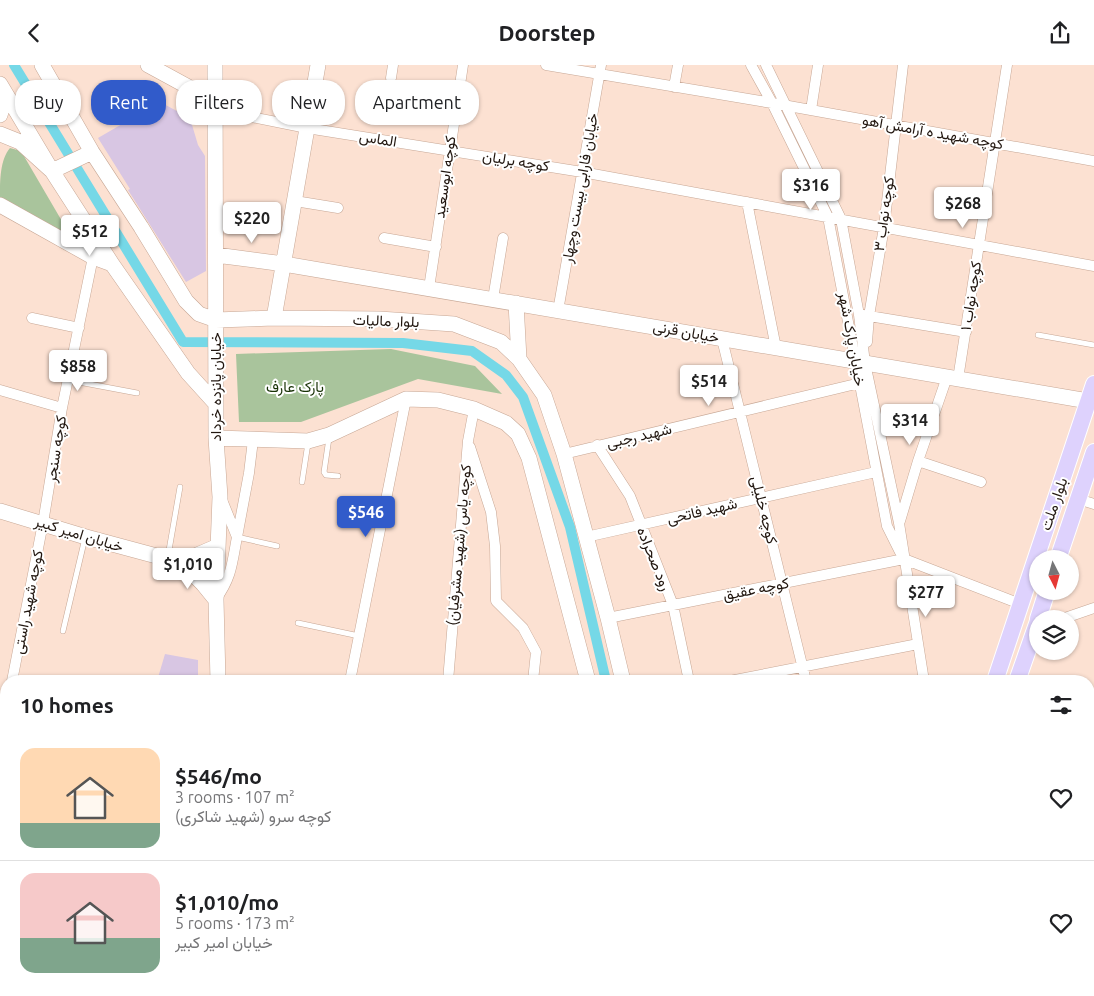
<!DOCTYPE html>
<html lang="en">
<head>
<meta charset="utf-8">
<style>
	:root { --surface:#fff; --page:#f2f2f2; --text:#202124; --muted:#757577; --line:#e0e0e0; --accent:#315bca }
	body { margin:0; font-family:Ubuntu,Vazirmatn,sans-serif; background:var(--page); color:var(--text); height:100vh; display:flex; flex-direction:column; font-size:19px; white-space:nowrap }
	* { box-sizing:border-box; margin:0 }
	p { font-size:16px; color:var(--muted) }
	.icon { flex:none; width:28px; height:28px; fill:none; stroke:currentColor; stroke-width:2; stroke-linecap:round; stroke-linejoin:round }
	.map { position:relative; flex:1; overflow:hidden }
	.details { position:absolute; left:0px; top:610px; width:1095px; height:321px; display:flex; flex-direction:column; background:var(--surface); border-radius:20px 20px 0 0; box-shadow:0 1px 4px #0004 }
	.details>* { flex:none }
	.banner { position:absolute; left:15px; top:15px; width:500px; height:45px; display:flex; gap:10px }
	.needle { width:32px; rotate:174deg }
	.fabs { position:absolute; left:1029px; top:485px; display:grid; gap:10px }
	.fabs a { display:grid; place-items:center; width:50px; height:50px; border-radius:50%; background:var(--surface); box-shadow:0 1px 4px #0004; font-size:25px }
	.price { position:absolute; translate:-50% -42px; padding:0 11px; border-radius:5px; background:#fff; color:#222; font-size:16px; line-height:32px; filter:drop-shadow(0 1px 2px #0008) }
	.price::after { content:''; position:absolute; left:50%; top:30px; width:15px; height:11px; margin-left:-8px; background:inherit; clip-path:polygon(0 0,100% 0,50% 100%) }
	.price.current { background:var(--accent); color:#fff }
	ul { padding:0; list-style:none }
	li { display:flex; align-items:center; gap:15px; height:125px; padding:0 20px }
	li+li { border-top:1px solid var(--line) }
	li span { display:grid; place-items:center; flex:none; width:140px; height:100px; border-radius:15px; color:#555 }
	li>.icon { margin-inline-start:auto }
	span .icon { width:60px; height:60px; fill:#fffc; stroke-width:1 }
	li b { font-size:21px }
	h2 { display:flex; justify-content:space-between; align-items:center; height:60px; padding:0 20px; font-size:21px }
	.tag { padding:0 18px; border-radius:20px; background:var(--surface); box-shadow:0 1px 4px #0004; font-size:18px; line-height:45px }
	.tag.current { background:var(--accent); color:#fff }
	header { display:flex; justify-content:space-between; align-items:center; height:65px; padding:0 20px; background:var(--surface); font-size:22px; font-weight:700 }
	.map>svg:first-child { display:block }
	.green { fill:#a9c49c }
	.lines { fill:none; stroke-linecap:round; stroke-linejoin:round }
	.canal { stroke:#75d8e7; stroke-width:10 }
	.building { fill:#d8c6e3 }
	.lane-casing { stroke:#c7a795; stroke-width:6 }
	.street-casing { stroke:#c7a795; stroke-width:11 }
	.secondary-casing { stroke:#c7a795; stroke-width:16 }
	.primary-casing { stroke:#fff; stroke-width:18 }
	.lane { stroke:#fff; stroke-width:5 }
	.street { stroke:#fff; stroke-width:10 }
	.secondary { stroke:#fff; stroke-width:15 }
	.primary { stroke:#ded2fd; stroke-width:16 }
	.labels { text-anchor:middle; stroke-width:4; stroke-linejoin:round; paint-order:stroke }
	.street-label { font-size:15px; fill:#21160f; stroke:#fff }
	.park-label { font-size:15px; fill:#183206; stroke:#fff }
</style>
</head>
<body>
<header><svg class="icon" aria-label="back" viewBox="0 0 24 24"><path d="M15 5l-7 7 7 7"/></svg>Doorstep<svg class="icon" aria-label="share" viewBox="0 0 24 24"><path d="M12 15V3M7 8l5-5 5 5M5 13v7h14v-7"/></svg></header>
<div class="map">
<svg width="1094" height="931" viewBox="0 0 1094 931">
	<rect width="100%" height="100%" fill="#fce1d2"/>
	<path class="green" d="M 10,83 L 21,86 L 73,175 L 0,132 C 0,115 0,95 10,83 Z
		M 391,284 L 475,301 L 502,329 L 418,314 L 301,357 L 239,357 L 236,289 Z"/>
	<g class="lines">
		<path class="canal" d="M 14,0 L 183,277 L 403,278 L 472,286 L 506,310 L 523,332 L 570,462 L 606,616
			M 703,925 L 706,931"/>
	</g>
	<path class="building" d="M 160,37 L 190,53 L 198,80 L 205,91 L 206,206 L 186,217 L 128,125 L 130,124 L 98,73 Z
		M 165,589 L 198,595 L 198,616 L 157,616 Z"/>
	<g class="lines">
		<g class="lane-casing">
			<path id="lane" d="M 1038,270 L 1094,280
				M 68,315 L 137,328
				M 329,373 L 324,407 L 326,410 L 338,411
				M 302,417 L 308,378
				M 237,472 L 277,481
				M 168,491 L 180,422
				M 298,558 L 359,571
				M 63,566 L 85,473
				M 275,925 L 276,931
				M 69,931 L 71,925
				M 820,931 L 822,925"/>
		</g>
		<g class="street-casing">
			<path id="street" d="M 546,0 L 772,38 L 1094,96
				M 751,0 L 772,38 L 828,152 L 887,461 L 900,487
				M 766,0 L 841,154 L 859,250 L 865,298 L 899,458 L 924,616
				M 391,13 L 393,0
				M 674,22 L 678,0
				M 216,45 L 307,63 L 582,107 L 1094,201
				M 811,45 L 818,0
				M 295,136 L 338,143
				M 747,137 L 776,283
				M 384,173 L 436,182
				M 429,223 L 463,0
				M 493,234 L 503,173
				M 558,246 L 601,0
				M 863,250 L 966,267
				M 32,253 L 79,263
				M 722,274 L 806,616
				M 867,277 L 869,251 L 884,162 L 903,0
				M 958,314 L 1007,0
				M 0,325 L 62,343
				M 597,380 L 630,431 L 673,540 L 689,616
				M 470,382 L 491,447 L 495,481 L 496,536 L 523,563 L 536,587 L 533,616
				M 564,389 L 860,318
				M 918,396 L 981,417
				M 1078,434 L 1094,439
				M 222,435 L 237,472 L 249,408 L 253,375
				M 900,456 L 918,396 L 947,312
				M 586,472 L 876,407
				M 904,494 L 1020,539
				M 216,534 C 232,512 232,498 237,472
				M 608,553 L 904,494
				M 1062,554 L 1094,543
				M 12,616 L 43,458 L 62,343 L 93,192
				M 350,616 L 406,334
				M 448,616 L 468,376 L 474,344
				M 730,616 L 918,579
				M 0,686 L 6,645
				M 1089,856 L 1094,857
				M 464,925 L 466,931
				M 571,925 L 573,931
				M 420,928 L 421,931
				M 157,931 L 158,925"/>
		</g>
		<g class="secondary-casing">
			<path id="secondary" d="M 42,0 L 92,87 L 141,162 L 186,236 L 199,249 L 216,255 L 274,253 L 379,254 L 454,259 L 501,277 L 519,294 L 544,330 L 564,389 L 608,553 L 623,616
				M 148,0 L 216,37
				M 215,0 L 216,373 L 220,432 L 216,535 L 218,616
				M 0,19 L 52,106 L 112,199 L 188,308 L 216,339
				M 0,50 L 6,30
				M 0,69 L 20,77 L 52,106 L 92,87
				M 0,140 L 93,192 L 112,199
				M 216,190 L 284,199 L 1088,336
				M 516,238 L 519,294
				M 274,253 L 318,0
				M 216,373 L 308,376 L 329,370 L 406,334 L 438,335 L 474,344 L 506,358 L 518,369 L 529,393 L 588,616
				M 0,446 L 86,472 L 216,507
				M 216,535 L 203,519 L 181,497 L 218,481
				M 0,648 L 6,650
				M 226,925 L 226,931
				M 674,925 L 676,931
				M 720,925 L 724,931
				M 351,931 L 369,925"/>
		</g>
		<g class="primary-casing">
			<path id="primary" d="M 1058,494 L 1094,387
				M 1038,554 L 1047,526
				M 995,616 L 1094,319
				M 1017,616 L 1038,556
				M 892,931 L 894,925
				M 911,931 L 913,925"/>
		</g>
		<use href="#lane" class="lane"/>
		<use href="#street" class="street"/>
		<use href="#secondary" class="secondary"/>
		<use href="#primary" class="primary"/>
	</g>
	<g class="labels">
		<g class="street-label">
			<text transform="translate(933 67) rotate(10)" y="5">کوچه شهید ه آرامش آهو</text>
			<text transform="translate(378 74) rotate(9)" y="5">الماس</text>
			<text transform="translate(516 96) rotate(9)" y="5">کوچه برلیان</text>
			<text transform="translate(445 112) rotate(-82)" y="5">کوچه ابوسعید</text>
			<text transform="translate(580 123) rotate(-80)" y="5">خیابان فارابی بیست وچهار</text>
			<text transform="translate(884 149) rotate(-82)" y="5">کوچه نواب ۳</text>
			<text transform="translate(971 231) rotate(-81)" y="5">کوچه نواب ۱</text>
			<text transform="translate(386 256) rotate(2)" y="5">بلوار مالیات</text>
			<text transform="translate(686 267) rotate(10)" y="5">خیابان قرنی</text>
			<text transform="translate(852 274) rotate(80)" y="5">خیابان پارک شهر</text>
			<text transform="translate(216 322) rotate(-90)" y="5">خیابان پانزده خرداد</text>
			<text transform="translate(639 371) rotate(-13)" y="5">شهید رجبی</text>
			<text transform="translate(56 384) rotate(-81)" y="5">کوچه سنجر</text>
			<text transform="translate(1054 439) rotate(-71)" y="5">بلوار ملت</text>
			<text transform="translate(764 445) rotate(76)" y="5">کوچه خلیلی</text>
			<text transform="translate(702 446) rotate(-13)" y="5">شهید فاتحی</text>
			<text transform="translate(79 469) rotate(17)" y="5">خیابان امیر کبیر</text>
			<text transform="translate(459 480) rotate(-85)" y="5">کوچه یاس (شهید مشرفیان)</text>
			<text transform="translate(654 494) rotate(68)" y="5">رود صحراده</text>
			<text transform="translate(756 524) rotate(-11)" y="5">کوچه عقیق</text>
			<text transform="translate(28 537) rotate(-79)" y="5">کوچه شهید راستی</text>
		</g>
		<g class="park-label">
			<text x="295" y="327">پارک عارف</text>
		</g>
	</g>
</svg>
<div class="fabs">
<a><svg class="needle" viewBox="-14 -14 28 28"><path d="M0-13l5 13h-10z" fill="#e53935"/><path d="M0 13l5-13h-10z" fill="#757577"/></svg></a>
<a><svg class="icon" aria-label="layers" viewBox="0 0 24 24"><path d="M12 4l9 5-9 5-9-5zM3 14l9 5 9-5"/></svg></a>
</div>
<b class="price" style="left:811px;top:146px">$316</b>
<b class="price" style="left:963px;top:164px">$268</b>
<b class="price" style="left:252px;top:179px">$220</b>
<b class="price" style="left:90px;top:192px">$512</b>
<b class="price" style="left:78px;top:327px">$858</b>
<b class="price" style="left:709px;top:342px">$514</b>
<b class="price" style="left:910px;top:381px">$314</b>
<b class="price current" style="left:366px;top:473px">$546</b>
<b class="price" style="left:188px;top:525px">$1,010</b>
<b class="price" style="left:926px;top:553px">$277</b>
<div class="banner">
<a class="tag">Buy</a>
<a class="tag current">Rent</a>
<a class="tag">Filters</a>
<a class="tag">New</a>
<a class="tag">Apartment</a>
</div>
<section class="details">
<h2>10 homes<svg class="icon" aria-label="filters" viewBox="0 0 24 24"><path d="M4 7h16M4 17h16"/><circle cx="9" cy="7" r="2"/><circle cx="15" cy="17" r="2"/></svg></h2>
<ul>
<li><span style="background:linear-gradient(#ffd9b3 75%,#7fa58c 0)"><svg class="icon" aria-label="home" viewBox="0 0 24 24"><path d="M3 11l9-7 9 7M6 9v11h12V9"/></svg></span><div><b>$546/mo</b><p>3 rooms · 107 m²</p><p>کوچه سرو (شهید شاکری)</p></div><svg class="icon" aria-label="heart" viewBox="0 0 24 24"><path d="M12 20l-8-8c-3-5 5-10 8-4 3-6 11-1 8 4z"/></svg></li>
<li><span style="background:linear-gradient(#f6c9c9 65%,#7fa58c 0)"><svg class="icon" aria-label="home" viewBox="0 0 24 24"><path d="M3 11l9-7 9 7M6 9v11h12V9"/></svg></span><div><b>$1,010/mo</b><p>5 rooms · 173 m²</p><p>خیابان امیر کبیر</p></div><svg class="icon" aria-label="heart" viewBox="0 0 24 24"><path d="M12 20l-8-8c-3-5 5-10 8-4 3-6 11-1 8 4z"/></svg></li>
</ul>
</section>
</div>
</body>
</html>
